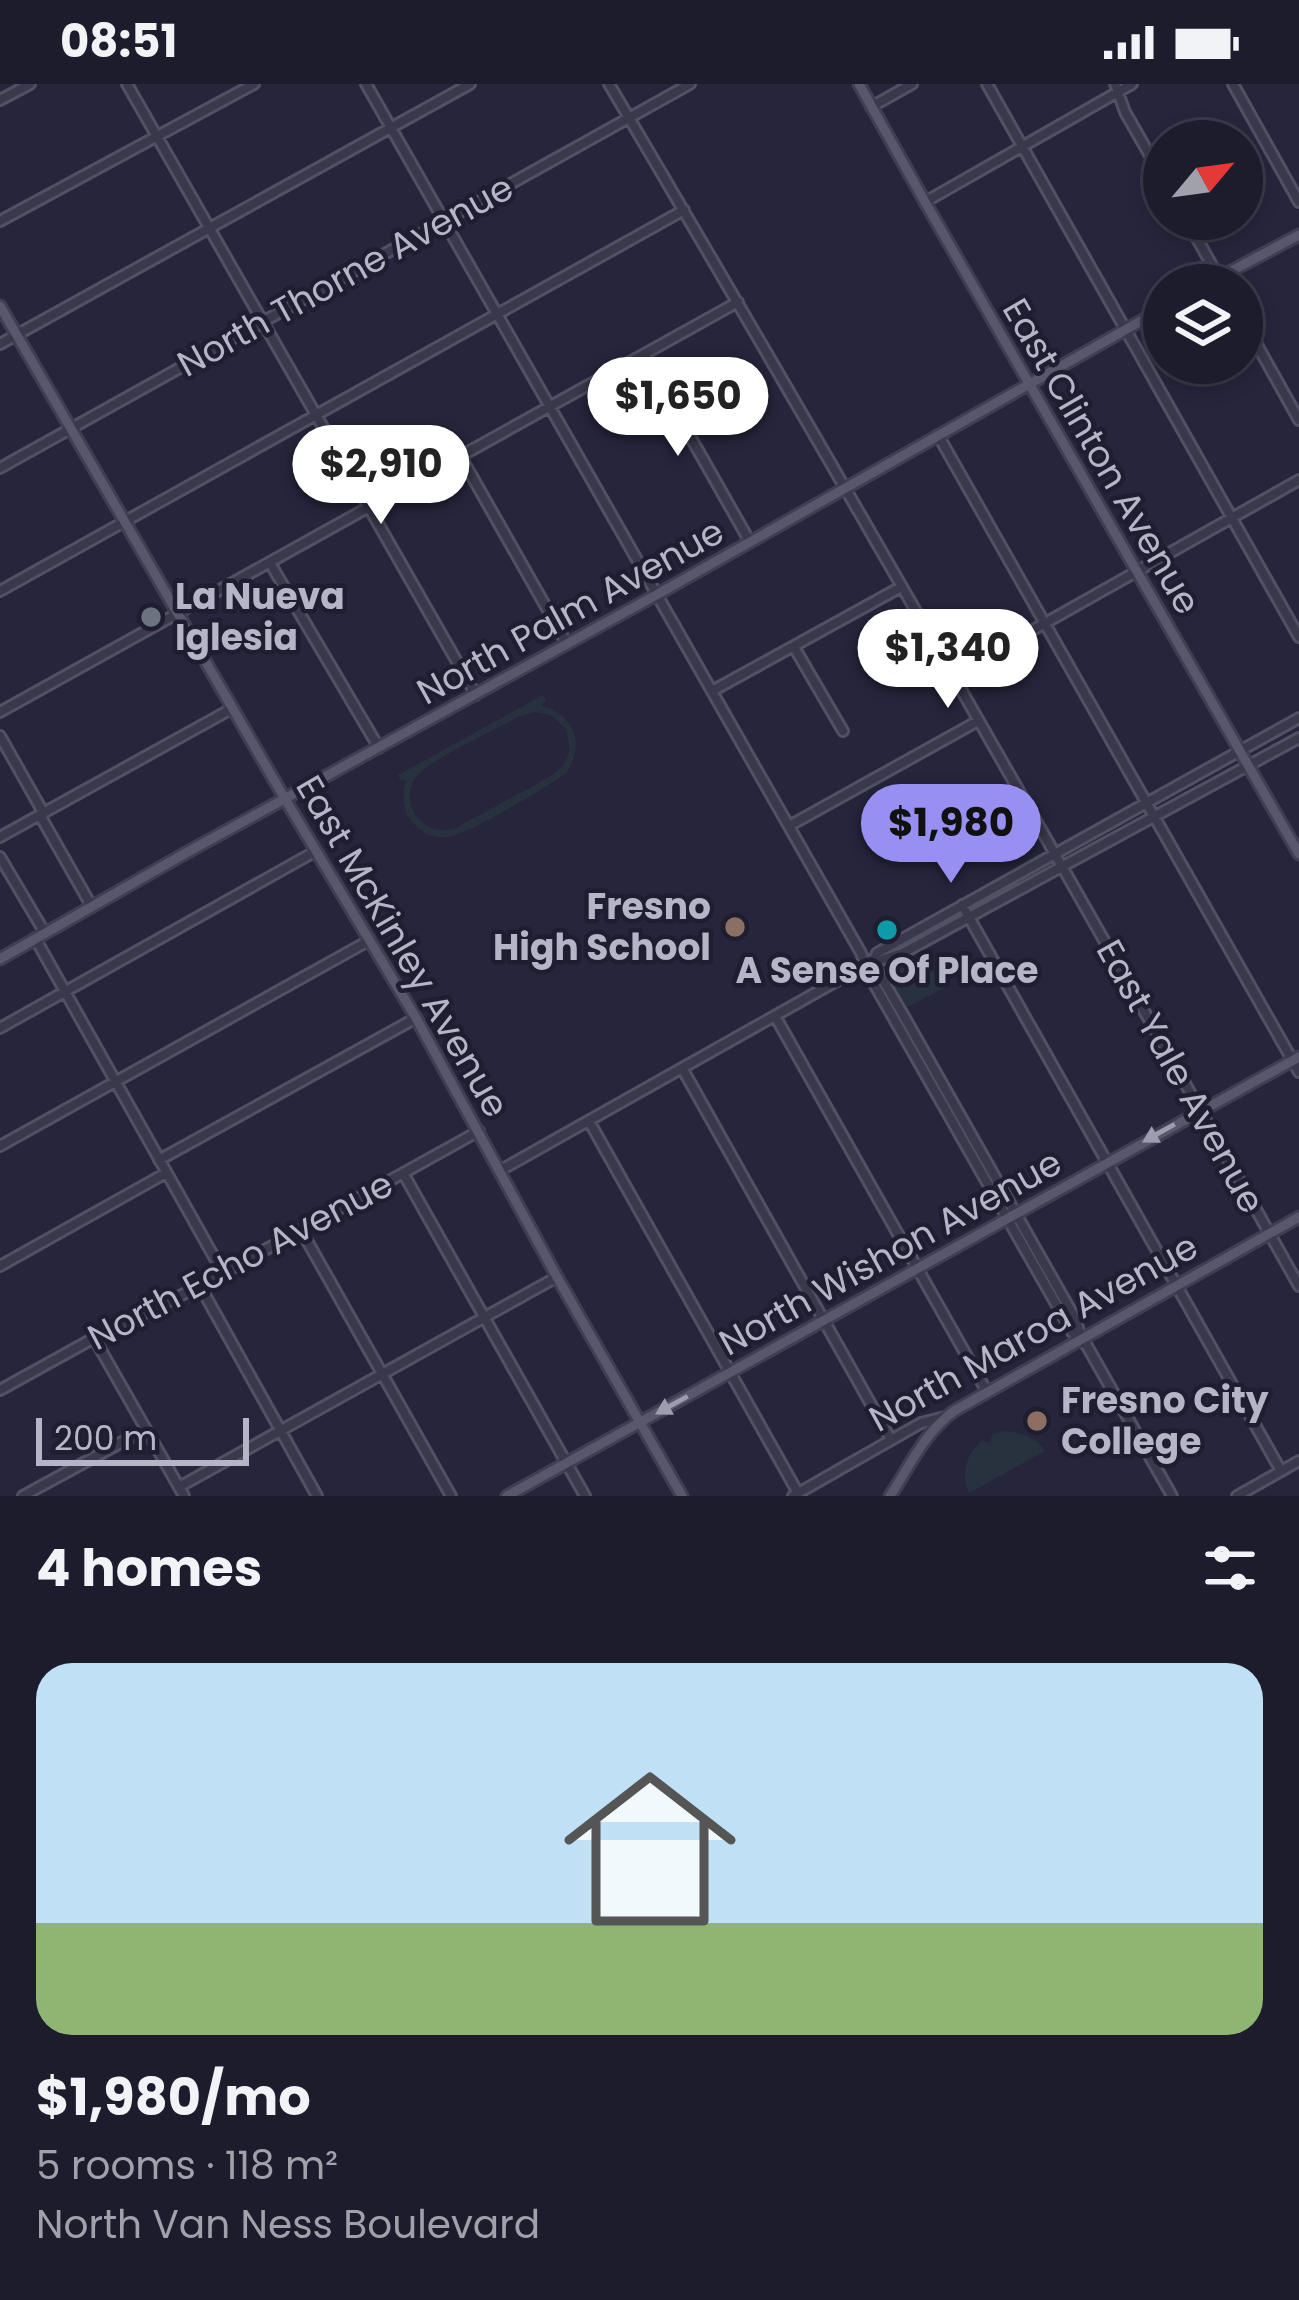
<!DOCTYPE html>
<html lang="en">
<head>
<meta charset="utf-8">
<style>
	:root { --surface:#1c1c2d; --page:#292939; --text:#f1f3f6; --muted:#a0a1aa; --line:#3a3a49; --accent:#978ff2 }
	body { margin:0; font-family:Poppins,sans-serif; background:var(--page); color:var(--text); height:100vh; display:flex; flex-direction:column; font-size:45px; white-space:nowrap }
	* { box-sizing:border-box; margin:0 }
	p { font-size:39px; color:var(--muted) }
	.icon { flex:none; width:66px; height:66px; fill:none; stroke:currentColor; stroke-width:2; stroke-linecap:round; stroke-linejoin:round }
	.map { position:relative; height:1412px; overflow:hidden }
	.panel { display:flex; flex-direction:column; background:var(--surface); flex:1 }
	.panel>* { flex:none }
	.needle { width:78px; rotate:61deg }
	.controls { position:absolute; left:1143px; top:36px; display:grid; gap:24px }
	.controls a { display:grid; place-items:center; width:120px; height:120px; border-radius:50%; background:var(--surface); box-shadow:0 6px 18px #0003,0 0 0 3px var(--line); font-size:60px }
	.scale { position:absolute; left:36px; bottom:30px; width:213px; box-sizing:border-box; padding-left:12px; border:6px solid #b6b4c7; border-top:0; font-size:33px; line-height:42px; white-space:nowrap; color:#b6b4c7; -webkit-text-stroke:9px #1f1e31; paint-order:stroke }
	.price { position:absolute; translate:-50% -102px; padding:0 27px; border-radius:42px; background:#fff; color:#222; font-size:39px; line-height:78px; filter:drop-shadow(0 3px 6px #0008) }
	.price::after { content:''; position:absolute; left:50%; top:72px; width:36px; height:27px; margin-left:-18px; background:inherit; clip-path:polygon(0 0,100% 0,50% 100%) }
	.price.active { background:var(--accent); color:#111 }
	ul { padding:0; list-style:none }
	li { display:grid; align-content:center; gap:24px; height:636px; padding:0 36px }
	li span { display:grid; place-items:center; height:372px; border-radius:36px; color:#555 }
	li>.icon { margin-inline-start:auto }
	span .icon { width:216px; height:216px; fill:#fffc; stroke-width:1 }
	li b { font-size:51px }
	h2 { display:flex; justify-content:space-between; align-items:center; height:144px; padding:0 36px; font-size:51px }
	.status { display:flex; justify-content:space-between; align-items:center; height:84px; padding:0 60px; background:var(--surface); direction:ltr }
	.status svg { height:33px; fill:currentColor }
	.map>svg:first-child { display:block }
	.green { fill:#28323f; fill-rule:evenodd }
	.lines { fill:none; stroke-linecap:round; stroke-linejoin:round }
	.minor-casing { stroke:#525164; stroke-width:14 }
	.major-casing { stroke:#403f52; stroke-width:15 }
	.minor { stroke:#3a394c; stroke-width:8 }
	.major { stroke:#58576c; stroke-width:9 }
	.oneway { fill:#9e9db0 }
	.worship-dot { fill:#6b7280; stroke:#1f1e31; stroke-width:4.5 }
	.education-dot { fill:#8d6e63; stroke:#1f1e31; stroke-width:4.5 }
	.culture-dot { fill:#0f9aa8; stroke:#1f1e31; stroke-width:4.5 }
	.labels { text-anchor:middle; stroke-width:9; stroke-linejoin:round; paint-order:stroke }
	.street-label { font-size:36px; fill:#b6b4c7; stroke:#1f1e31 }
	.poi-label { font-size:36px; font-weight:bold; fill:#b6b4c7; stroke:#1f1e31; text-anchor:start }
</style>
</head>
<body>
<div class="status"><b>08:51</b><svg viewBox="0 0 49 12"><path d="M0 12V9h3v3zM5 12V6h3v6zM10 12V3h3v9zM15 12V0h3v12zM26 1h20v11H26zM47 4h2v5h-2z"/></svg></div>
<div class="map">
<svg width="1299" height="1412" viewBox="0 0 1299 1412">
	<rect width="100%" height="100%" fill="#26253c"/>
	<path class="green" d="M 543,611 L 546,617 L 541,621 C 575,631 586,661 566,689 C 550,702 466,751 449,753 C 436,755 423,750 414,740 C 402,728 402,712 406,696 L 401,697 L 398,691 ZM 535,628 L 551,631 L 566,645 L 570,666 L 564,681 L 553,691 L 454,745 C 441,747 429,747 419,735 C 407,723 407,703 418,691 C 432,675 498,644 520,632 Z
		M 923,869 L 944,904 L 907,923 L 887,889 Z
		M 1004,1347 C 1020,1348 1036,1352 1045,1367 L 969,1409 C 960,1389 967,1370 982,1356 L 989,1359 L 993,1350 Z"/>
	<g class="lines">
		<g class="minor-casing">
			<path id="minor" d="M 127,0 L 476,611
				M 366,0 L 861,869 L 869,891 L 1072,1248 L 1087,1262 L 1172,1412
				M 609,0 C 844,398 1073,799 1299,1202
				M 987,0 L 1299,553
				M 1115,0 L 1125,28 L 1164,96
				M 1233,0 L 1299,118
				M 0,16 L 30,0
				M 871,23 L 912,0
				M 925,118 L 1132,0
				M 1186,135 L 1223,201
				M 0,137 L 254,0
				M 1242,234 L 1299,336
				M 0,260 L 470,0
				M 644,271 L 750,458
				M 938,351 L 1299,988
				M 461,373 L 567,560
				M 0,384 L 690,0
				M 270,479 L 379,664
				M 0,507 L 684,126
				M 794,563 L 843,647
				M 953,591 L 1299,396
				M 712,607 L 901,503
				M 0,628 L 738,218
				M 0,652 L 43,728 L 42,735 L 92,823
				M 789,742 L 978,637
				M 0,753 L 233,624
				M 0,773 L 45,849
				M 962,821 L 1281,1387
				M 35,854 L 223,1189
				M 875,874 L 881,876 L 903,869 L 1299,654
				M 868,880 L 877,886 L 905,934 L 1076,1236 L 1080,1251
				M 775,932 L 986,1306
				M 0,944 L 316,767
				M 682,984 L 891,1356
				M 589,1037 L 798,1409
				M 0,1062 L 370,856
				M 159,1076 L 416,934
				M 501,1086 L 858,885 L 875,874 L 877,869 L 1299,634
				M 403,1089 L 585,1412
				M 301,1146 L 451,1412
				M 0,1182 L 166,1089
				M 200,1202 L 317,1412
				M 94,1254 L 184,1412
				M 0,1306 L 94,1254 L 200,1202 L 479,1047
				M 179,1403 L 557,1193
				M 23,1412 L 146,1345
				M 793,1412 L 921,1339 L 945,1333
				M 1237,1412 L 1299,1377"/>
		</g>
		<g class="major-casing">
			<path id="major" d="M 859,0 L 925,118 L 1299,770
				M 1205,201 L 1299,151
				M 0,222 L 285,715 L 416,934 L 557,1193 L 682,1412
				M 0,875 L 184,770 L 658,510 L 1164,224
				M 507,1412 L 1299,973
				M 890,1412 C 910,1382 924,1349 954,1327 L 1299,1133"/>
		</g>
		<use href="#minor" class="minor"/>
		<use href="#major" class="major"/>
	</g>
	<defs><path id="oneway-solid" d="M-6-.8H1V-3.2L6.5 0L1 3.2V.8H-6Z" transform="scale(3)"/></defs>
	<g class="oneway">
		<use href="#oneway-solid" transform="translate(1159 1049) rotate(151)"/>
		<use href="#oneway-solid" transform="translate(672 1321) rotate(151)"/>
	</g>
	<circle class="worship-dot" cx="151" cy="533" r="12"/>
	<g class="education-dot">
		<circle cx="735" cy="843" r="12"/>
		<circle cx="1037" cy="1337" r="12"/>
	</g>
	<circle class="culture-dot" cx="887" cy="846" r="12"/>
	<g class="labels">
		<g class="street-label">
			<text transform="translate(345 191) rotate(-29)" y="13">North Thorne Avenue</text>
			<text transform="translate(1102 372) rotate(60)" y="13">East Clinton Avenue</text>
			<text transform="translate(570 527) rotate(-29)" y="13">North Palm Avenue</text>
			<text transform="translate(403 862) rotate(60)" y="13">East McKinley Avenue</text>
			<text transform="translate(1181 992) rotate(61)" y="13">East Yale Avenue</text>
			<text transform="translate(890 1168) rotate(-29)" y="13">North Wishon Avenue</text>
			<text transform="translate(240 1176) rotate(-28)" y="13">North Echo Avenue</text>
			<text transform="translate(1033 1248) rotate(-29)" y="13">North Maroa Avenue</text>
		</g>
		<g class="poi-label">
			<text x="175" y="525">La Nueva<tspan x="175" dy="41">Iglesia</tspan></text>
			<text x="711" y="835" text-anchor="end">Fresno<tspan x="711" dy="41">High School</tspan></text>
			<text x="887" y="899" text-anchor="middle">A Sense Of Place</text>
			<text x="1061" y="1329">Fresno City<tspan x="1061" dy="41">College</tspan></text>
		</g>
	</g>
</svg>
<div class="controls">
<a><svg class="needle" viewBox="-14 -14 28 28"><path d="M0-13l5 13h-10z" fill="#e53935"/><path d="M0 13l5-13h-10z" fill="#a0a1aa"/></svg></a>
<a><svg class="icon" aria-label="layers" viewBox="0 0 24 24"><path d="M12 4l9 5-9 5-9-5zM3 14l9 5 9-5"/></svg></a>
</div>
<div class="scale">200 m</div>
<b class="price" style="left:678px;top:375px">$1,650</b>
<b class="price" style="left:381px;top:443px">$2,910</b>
<b class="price" style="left:948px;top:627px">$1,340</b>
<b class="price active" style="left:951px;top:802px">$1,980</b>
</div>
<section class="panel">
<h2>4 homes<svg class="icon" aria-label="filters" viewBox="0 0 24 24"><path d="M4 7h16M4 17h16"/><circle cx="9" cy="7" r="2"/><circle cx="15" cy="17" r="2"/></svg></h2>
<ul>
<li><span style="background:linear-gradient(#bfe0f5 70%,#8fb573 0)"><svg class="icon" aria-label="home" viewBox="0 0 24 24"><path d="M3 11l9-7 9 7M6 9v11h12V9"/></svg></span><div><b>$1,980/mo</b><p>5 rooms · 118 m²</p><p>North Van Ness Boulevard</p></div></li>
</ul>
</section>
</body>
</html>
